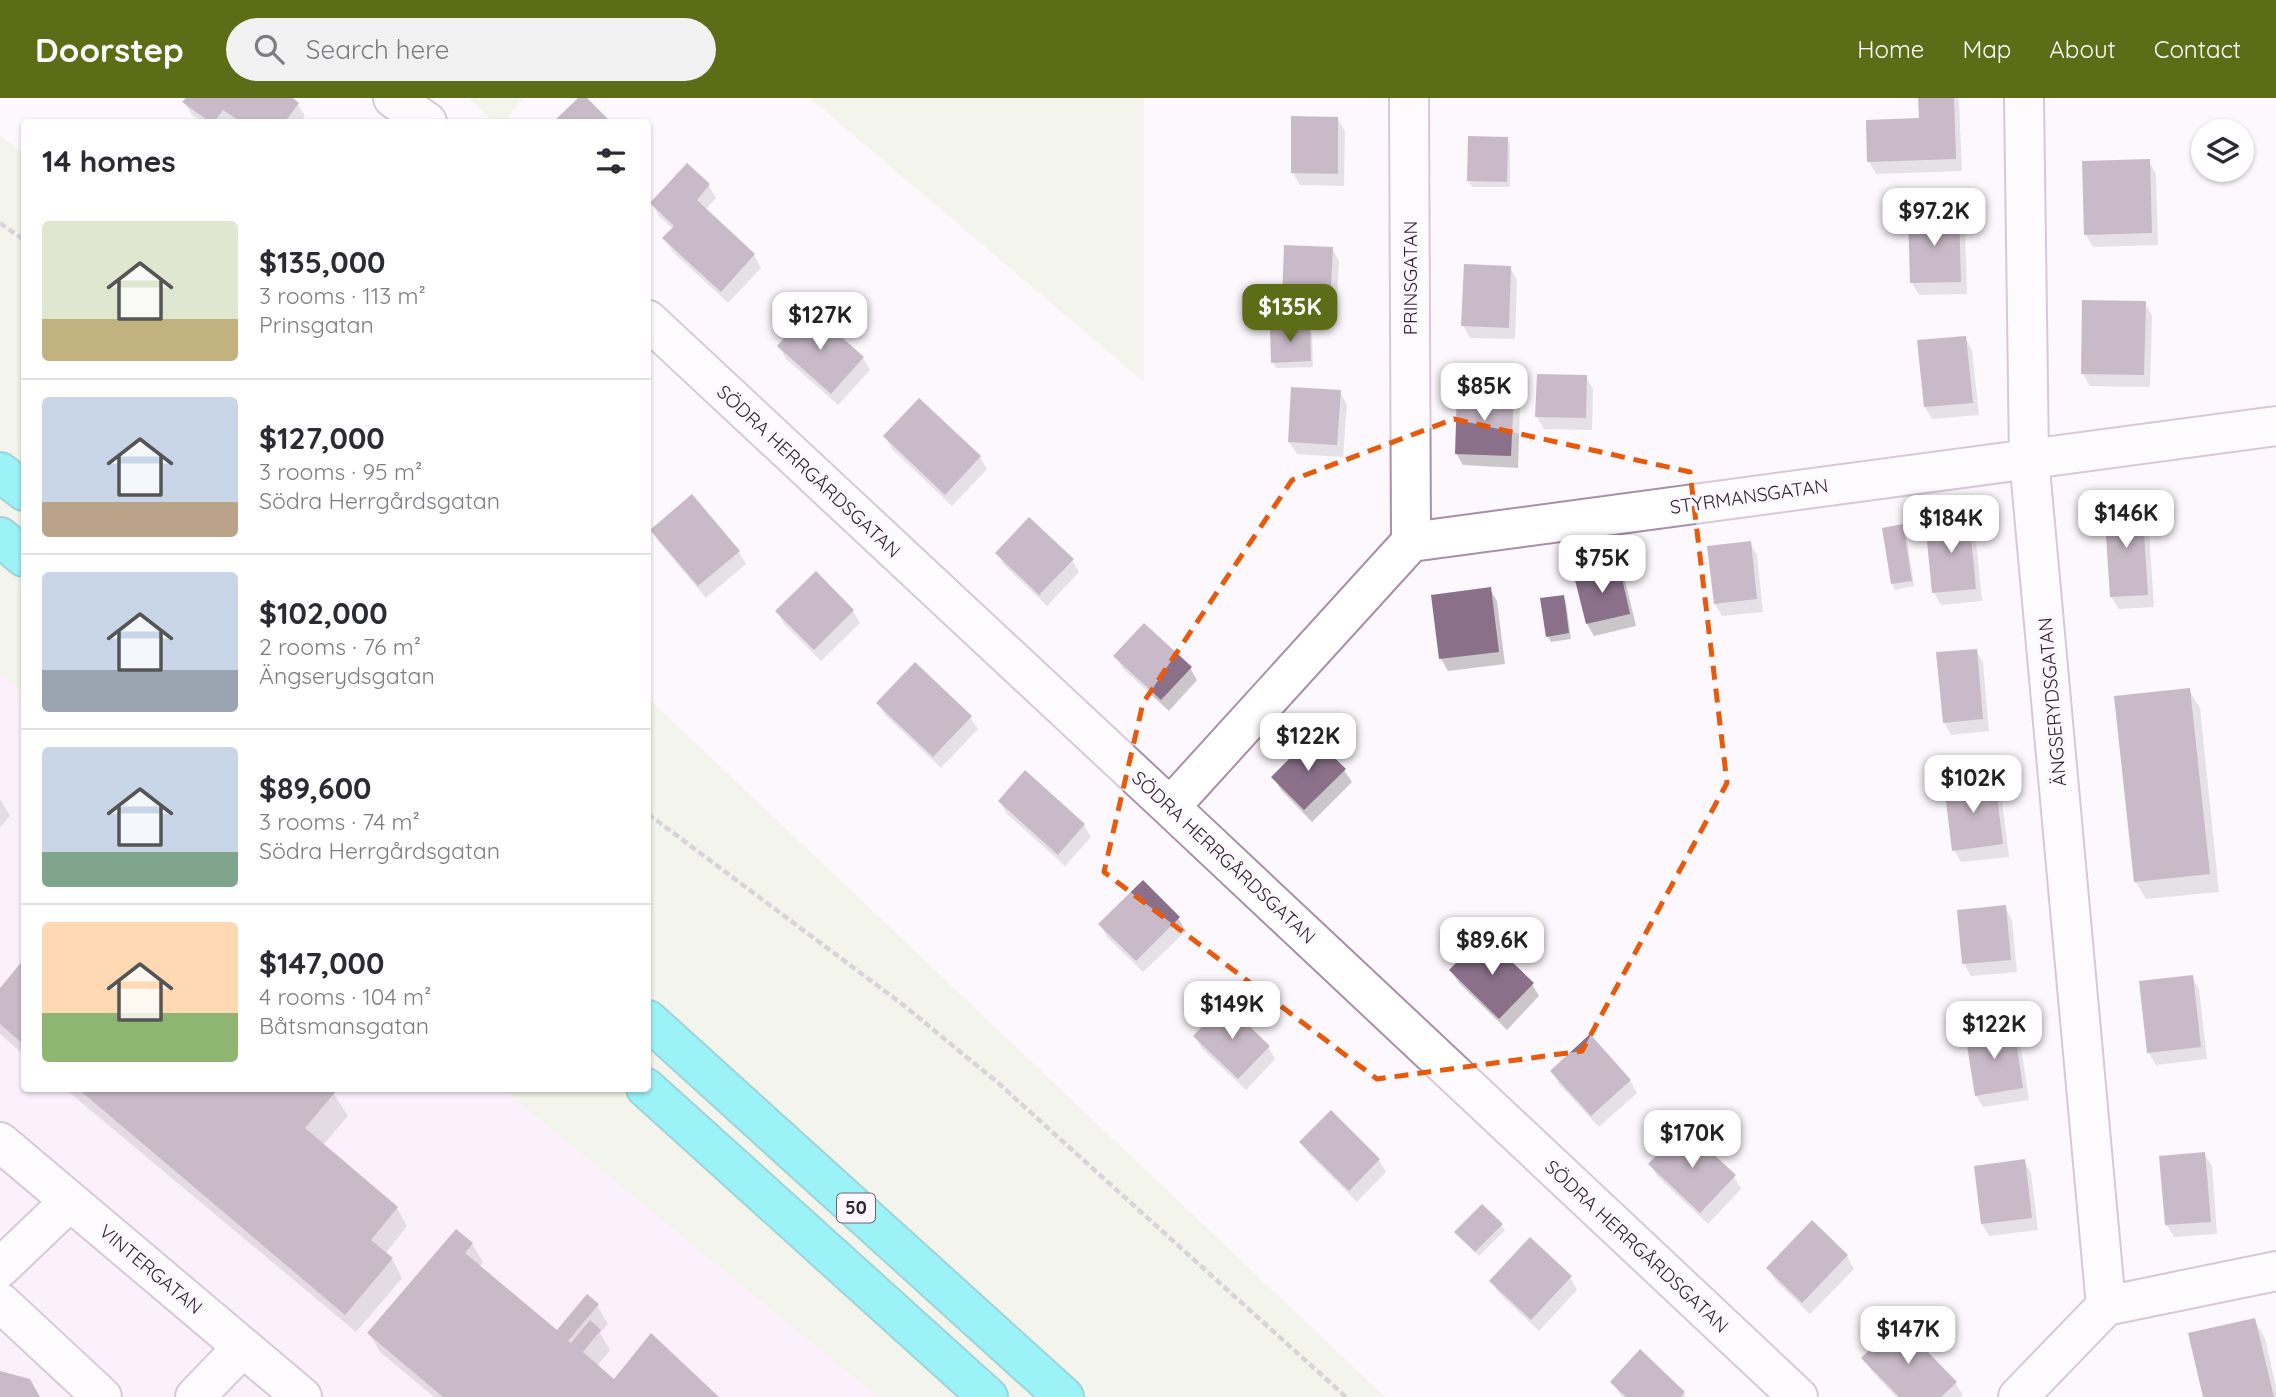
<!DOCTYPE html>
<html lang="en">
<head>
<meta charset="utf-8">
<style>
	:root { --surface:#fff; --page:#f2f2f3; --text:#2b2b33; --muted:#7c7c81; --line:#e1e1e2; --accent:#5c6c17 }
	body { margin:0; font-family:Quicksand,sans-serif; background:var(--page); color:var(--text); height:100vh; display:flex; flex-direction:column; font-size:26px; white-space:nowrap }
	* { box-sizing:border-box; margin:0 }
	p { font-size:23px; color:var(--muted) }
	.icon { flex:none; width:38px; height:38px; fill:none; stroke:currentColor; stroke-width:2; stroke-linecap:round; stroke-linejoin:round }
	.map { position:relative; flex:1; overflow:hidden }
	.details { position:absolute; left:21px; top:21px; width:630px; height:973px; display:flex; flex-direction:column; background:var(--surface); border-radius:7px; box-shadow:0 2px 5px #0004 }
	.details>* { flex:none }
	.buttons { position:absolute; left:2191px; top:21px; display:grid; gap:14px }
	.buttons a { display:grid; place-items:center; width:63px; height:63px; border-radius:50%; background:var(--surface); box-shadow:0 2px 5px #0004; font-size:35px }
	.price { position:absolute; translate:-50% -60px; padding:0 16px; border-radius:14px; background:#fff; color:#222; font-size:23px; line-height:46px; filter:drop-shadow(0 2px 4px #0008) }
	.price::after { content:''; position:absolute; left:50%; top:42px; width:21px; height:16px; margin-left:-10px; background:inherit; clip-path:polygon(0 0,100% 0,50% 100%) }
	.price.selected { background:var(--accent); color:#fff }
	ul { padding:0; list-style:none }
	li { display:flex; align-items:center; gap:21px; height:175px; padding:0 21px }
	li+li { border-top:2px solid var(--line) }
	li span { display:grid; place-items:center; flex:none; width:196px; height:140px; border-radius:7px; color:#555 }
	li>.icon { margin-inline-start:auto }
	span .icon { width:84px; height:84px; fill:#fffc; stroke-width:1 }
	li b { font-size:30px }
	h2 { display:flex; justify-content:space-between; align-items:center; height:84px; padding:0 21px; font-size:30px }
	header { display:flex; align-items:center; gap:42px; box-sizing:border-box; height:98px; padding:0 35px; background:var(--accent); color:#fff }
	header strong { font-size:33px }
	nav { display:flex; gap:38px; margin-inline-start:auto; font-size:24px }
	.search { width:490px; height:63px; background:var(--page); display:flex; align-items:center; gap:18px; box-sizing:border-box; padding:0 24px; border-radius:38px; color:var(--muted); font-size:26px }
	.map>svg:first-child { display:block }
	.built { fill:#fbe7fb }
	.green { fill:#e7f0d5 }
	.shadow { fill:#0003 }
	.building { fill:#8a7089 }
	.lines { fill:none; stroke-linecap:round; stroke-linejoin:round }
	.minor-casing { stroke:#a88ea8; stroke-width:42 }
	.highway-casing { stroke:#28a7ad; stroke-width:42 }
	.path { stroke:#afa8af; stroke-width:4.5; stroke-dasharray:7 3.5; stroke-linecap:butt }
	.minor { stroke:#fff; stroke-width:38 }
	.highway { stroke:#25eef1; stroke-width:38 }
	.marked { fill:none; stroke:#e8590c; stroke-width:5; stroke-dasharray:14 9; stroke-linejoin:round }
	.labels { text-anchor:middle; stroke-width:6; stroke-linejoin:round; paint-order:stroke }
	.shield { fill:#fdf8fd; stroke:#6c646c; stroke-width:2 }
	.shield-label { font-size:18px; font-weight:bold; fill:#2e242e }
	.street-label { font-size:19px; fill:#2e242e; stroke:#fdf8fd }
</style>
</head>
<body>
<header>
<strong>Doorstep</strong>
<div class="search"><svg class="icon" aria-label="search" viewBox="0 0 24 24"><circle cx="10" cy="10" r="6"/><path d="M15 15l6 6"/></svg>Search here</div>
<nav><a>Home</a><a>Map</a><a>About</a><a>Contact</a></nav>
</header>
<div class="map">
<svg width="2276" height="1299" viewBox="0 0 2276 1299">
	<rect width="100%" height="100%" fill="#fdf8fd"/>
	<path class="built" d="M 0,556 L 24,575 L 24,990 L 526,991 L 879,1299 L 0,1299 Z"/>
	<path class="green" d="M 469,0 L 523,0 L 504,24 L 494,24 Z
		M 810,0 L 1144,0 L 1144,284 Z
		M 0,38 L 24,56 L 24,596 L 0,576 Z
		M 648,600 L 1385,1299 L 878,1299 L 503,991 L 648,990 Z"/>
	<path class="shadow" d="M 188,0 L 290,0 L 298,6 L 305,18 L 300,24 L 230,23 L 202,24 L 192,17 L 185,5 Z
		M 581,0 L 585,0 L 608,24 L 555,24 Z
		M 1920,0 L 1958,0 L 1959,3 L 1962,73 L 1876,76 L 1869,64 L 1921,22 Z
		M 1337,20 L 1345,33 L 1344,88 L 1300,87 L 1293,75 Z
		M 1507,41 L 1510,46 L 1510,89 L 1472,89 L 1469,83 Z
		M 2149,63 L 2156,76 L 2158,147 L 2093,149 L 2086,137 Z
		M 687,67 L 709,88 L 716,100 L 705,112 L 754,157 L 761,170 L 728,205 L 672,153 L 665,140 L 673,131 L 659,118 L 652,105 Z
		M 1958,117 L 1965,129 L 1967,196 L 1919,197 L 1912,185 Z
		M 1332,150 L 1339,163 L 1336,218 L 1291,216 L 1283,204 Z
		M 1510,169 L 1517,182 L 1515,241 L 1470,240 L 1463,227 Z
		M 2145,205 L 2152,218 L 2150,289 L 2090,288 L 2083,276 Z
		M 1309,229 L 1312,235 L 1313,269 L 1276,270 L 1273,264 Z
		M 1965,239 L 1972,252 L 1979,317 L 1932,321 L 1925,309 Z
		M 779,248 L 863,260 L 870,272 L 838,307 L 786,261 Z
		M 1586,279 L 1593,291 L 1592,332 L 1544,331 L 1537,319 Z
		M 1340,294 L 1347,306 L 1343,359 L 1297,356 L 1289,344 Z
		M 1513,297 L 1520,309 L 1518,370 L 1463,367 L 1456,355 Z
		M 885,339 L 980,359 L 987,371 L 952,408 L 892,351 Z
		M 2141,406 L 2148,419 L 2154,509 L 2119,511 L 2111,499 Z
		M 1968,420 L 1975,432 L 1982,503 L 1941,507 L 1934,495 L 1927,425 Z
		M 1902,428 L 1906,434 L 1914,488 L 1895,492 L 1892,486 L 1884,431 Z
		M 652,432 L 739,454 L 746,466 L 706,500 L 659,444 Z
		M 1750,445 L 1757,457 L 1763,514 L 1722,518 L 1715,506 Z
		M 997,455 L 1072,462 L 1079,474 L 1047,508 L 1004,467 Z
		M 1618,469 L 1625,482 L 1636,528 L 1594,538 L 1587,526 L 1577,479 Z
		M 1490,491 L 1497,503 L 1505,566 L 1448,573 L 1441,561 L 1433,498 Z
		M 1563,499 L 1566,504 L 1571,541 L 1551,544 L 1548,539 L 1542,502 Z
		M 777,513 L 853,513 L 860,525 L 821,563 L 784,526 Z
		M 1976,552 L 1983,565 L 1989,633 L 1951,637 L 1944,624 Z
		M 1116,558 L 1190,570 L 1197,582 L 1169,613 L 1123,571 Z
		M 2189,592 L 2200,610 L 2219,794 L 2146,801 L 2135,783 Z
		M 878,605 L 970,619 L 978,631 L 941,670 L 885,617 Z
		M 1344,672 L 1352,684 L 1312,724 L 1281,692 L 1274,680 Z
		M 1994,683 L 2001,695 L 2009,759 L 1961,764 L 1954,752 Z
		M 0,701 L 10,718 L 0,729 Z
		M 1000,704 L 1084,727 L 1091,739 L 1065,768 L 1007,716 Z
		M 2005,809 L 2012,822 L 2017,874 L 1971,878 L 1964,866 L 1959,814 Z
		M 1178,820 L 1186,833 L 1143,874 L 1107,839 L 1100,826 Z
		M 24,864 L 24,957 L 0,936 L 0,893 Z
		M 1451,873 L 1532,886 L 1539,898 L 1507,932 L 1459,885 Z
		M 2192,879 L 2199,891 L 2207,961 L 2156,967 L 2149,955 Z
		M 2013,930 L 2020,942 L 2029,1002 L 1983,1009 L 1976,997 Z
		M 1195,938 L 1268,949 L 1275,961 L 1246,992 L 1202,951 Z
		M 1552,973 L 1630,983 L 1637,995 L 1599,1029 L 1559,986 Z
		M 64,990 L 330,990 L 348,1018 L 323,1047 L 397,1110 L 407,1128 L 385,1156 L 392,1161 L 402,1180 L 356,1234 Z
		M 1331,1014 L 1379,1062 L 1386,1074 L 1357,1104 L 1309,1056 L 1301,1044 Z
		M 2204,1056 L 2212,1068 L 2217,1136 L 2174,1139 L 2166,1126 Z
		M 2024,1063 L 2031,1075 L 2038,1132 L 1989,1138 L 1982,1126 Z
		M 1650,1066 L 1734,1079 L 1741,1091 L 1708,1126 L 1657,1078 Z
		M 1501,1127 L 1505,1132 L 1479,1158 L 1457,1135 Z
		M 472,1146 L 483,1164 L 479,1169 L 557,1234 L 597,1207 L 608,1226 L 600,1235 L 610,1252 L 597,1268 L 614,1283 L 716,1299 L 434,1299 L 380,1254 L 369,1235 Z
		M 1847,1158 L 1854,1171 L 1810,1216 L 1775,1182 L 1768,1170 Z
		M 1570,1179 L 1577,1192 L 1539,1233 L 1499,1195 L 1491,1183 Z
		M 2254,1222 L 2265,1240 L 2276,1289 L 2276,1299 L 2205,1299 Z
		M 1863,1260 L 1955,1285 L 1963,1297 L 1961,1299 L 1896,1299 L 1871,1272 Z
		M 1612,1284 L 1684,1295 L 1686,1299 L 1622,1299 Z"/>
	<path class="building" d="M 186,0 L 293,0 L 299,5 L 285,24 L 241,24 L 223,12 L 214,24 L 210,24 L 182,4 Z
		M 578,0 L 587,0 L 611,24 L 553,24 Z
		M 1918,0 L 1954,0 L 1956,61 L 1867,64 L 1866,22 L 1919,20 Z
		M 1291,18 L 1338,19 L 1338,76 L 1291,75 Z
		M 1468,38 L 1508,39 L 1507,84 L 1467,83 Z
		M 2150,61 L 2152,135 L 2084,137 L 2082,63 Z
		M 687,65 L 710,86 L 697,102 L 755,156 L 721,194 L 662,140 L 674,128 L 650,105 Z
		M 1959,115 L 1961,184 L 1910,185 L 1908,116 Z
		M 1284,147 L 1333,149 L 1330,207 L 1282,204 Z
		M 1464,166 L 1511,168 L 1509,230 L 1461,228 Z
		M 2082,202 L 2146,203 L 2144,277 L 2081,276 Z
		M 810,211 L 864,259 L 831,296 L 777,248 Z
		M 1310,227 L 1311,263 L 1271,265 L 1270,229 Z
		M 1966,238 L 1973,305 L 1924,309 L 1917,242 Z
		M 1537,276 L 1587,277 L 1586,320 L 1535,319 Z
		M 1291,289 L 1341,292 L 1337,347 L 1288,344 Z
		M 1457,293 L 1514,295 L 1511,358 L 1455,356 Z
		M 919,300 L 981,358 L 945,397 L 883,338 Z
		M 692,396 L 740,453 L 698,488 L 650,432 Z
		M 2142,404 L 2148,497 L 2110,499 L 2104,407 Z
		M 1969,418 L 1976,491 L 1932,495 L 1925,423 Z
		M 1029,419 L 1074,461 L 1039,497 L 995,455 Z
		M 1903,426 L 1912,483 L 1891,486 L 1882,430 Z
		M 1751,443 L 1757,501 L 1714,506 L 1707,448 Z
		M 1619,467 L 1630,516 L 1586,526 L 1574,478 Z
		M 816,473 L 854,512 L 814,552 L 775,513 Z
		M 1491,489 L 1499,554 L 1439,561 L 1431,497 Z
		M 1564,497 L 1569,535 L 1546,539 L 1540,500 Z
		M 1144,525 L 1192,569 L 1161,602 L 1113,558 Z
		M 1977,551 L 1983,621 L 1943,625 L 1936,554 Z
		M 915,564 L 972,618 L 933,659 L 876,605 Z
		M 2190,590 L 2210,776 L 2134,784 L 2114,598 Z
		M 1312,638 L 1346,671 L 1304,712 L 1271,679 Z
		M 1025,672 L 1085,726 L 1058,757 L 998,703 Z
		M 1995,681 L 2003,746 L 1952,753 L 1944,687 Z
		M 1143,782 L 1180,819 L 1136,863 L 1098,826 Z
		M 2006,807 L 2011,862 L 1962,866 L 1957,812 Z
		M 1484,837 L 1534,885 L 1499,921 L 1449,872 Z
		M 24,861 L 24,947 L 0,926 L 0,890 Z
		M 2193,877 L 2201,949 L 2147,955 L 2139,883 Z
		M 1225,905 L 1270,948 L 1238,981 L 1193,938 Z
		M 2014,928 L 2023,990 L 1975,998 L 1965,935 Z
		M 1590,936 L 1631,982 L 1591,1018 L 1550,973 Z
		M 77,990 L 333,990 L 336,993 L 305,1030 L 398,1109 L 371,1142 L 393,1160 L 345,1217 Z
		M 1331,1012 L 1380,1061 L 1349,1093 L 1299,1044 Z
		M 1684,1029 L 1736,1077 L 1700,1115 L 1648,1066 Z
		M 2205,1054 L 2211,1124 L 2165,1127 L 2159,1058 Z
		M 2025,1061 L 2032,1120 L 1981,1126 L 1974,1068 Z
		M 1482,1106 L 1503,1126 L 1475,1154 L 1454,1134 Z
		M 1812,1122 L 1848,1157 L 1802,1205 L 1766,1170 Z
		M 456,1131 L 473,1145 L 465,1155 L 557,1232 L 587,1196 L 599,1206 L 568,1243 L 571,1245 L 590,1222 L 601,1232 L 583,1254 L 614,1281 L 651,1235 L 719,1299 L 443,1299 L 367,1235 Z
		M 1530,1139 L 1572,1178 L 1531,1222 L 1489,1183 Z
		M 2255,1220 L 2274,1299 L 2203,1299 L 2188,1235 Z
		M 1899,1224 L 1957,1284 L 1941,1299 L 1899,1299 L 1861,1260 Z
		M 1640,1251 L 1685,1294 L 1681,1299 L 1626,1299 L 1610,1284 Z
		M 0,1273 L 30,1281 L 40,1299 L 0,1299 Z"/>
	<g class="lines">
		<g class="minor-casing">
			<path id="minor" d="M 393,0 L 427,24
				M 1409,0 L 1411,444
				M 2024,0 L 2029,360 L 2106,1208
				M 648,222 L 1170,709 L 1798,1299
				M 1170,709 L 1411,444 L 2276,328
				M 0,1044 L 302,1299
				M 0,1170 L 70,1103
				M 0,1204 L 102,1299
				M 195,1299 L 243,1249
				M 2018,1299 L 2106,1208 L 2276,1173"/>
		</g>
		<g class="highway-casing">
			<path id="highway" d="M 0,374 L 24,393
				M 0,439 L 24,459
				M 648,922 L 1064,1299
				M 646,990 L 988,1299"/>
		</g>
		<path class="path" d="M 0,125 L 24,142
			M 648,716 L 902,906 L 997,984 L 1346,1299"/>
		<use href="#minor" class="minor"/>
		<use href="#highway" class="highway"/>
	</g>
	<path d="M0 0H2276V1299H0ZM 1454,321 L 1690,374 L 1727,685 L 1582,953 L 1377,981 L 1104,774 L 1143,605 L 1292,382 Z" fill="#fdf8fd" fill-opacity=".55" fill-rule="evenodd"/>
	<path class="marked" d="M 1454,321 L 1690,374 L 1727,685 L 1582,953 L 1377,981 L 1104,774 L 1143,605 L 1292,382 Z"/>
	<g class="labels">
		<rect class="shield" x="837" y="1095.5" width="38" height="29" rx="5"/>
		<g class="shield-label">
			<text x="856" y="1116">50</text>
		</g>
		<g class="street-label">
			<text transform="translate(1410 180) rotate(-90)" y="7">PRINSGATAN</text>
			<text transform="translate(809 373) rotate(43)" y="7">SÖDRA HERRGÅRDSGATAN</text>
			<text transform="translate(1749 398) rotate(-8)" y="7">STYRMANSGATAN</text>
			<text transform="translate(2052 604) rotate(-95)" y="7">ÄNGSERYDSGATAN</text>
			<text transform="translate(1224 759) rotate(43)" y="7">SÖDRA HERRGÅRDSGATAN</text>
			<text transform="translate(1637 1148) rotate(43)" y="7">SÖDRA HERRGÅRDSGATAN</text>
			<text transform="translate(151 1171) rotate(40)" y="7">VINTERGATAN</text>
		</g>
	</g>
</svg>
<div class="buttons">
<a><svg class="icon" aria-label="layers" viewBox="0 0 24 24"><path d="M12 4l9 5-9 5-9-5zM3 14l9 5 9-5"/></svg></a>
</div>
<b class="price" style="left:1934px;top:150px">$97.2K</b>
<b class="price selected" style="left:1290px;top:246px">$135K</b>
<b class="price" style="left:820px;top:254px">$127K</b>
<b class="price" style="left:1484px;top:325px">$85K</b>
<b class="price" style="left:2126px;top:452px">$146K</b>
<b class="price" style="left:1951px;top:457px">$184K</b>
<b class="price" style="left:1602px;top:497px">$75K</b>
<b class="price" style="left:1308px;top:675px">$122K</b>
<b class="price" style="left:1973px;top:717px">$102K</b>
<b class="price" style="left:1492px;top:879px">$89.6K</b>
<b class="price" style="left:1232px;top:943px">$149K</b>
<b class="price" style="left:1994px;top:963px">$122K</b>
<b class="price" style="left:1692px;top:1072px">$170K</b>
<b class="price" style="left:1908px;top:1268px">$147K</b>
<section class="details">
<h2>14 homes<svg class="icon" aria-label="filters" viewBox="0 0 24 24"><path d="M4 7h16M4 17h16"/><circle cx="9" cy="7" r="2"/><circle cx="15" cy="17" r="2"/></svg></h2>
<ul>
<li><span style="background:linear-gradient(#dfe7d0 70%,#c2b280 0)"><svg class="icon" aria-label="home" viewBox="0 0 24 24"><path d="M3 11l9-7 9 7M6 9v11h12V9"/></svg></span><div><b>$135,000</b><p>3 rooms · 113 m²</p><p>Prinsgatan</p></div></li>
<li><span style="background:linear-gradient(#c9d6e8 75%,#b9a48a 0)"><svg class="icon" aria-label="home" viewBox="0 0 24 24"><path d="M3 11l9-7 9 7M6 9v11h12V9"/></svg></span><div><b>$127,000</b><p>3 rooms · 95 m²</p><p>Södra Herrgårdsgatan</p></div></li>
<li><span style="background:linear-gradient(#c9d6e8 70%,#9aa5b1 0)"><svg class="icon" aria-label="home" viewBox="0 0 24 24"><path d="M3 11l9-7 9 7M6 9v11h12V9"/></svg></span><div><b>$102,000</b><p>2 rooms · 76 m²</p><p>Ängserydsgatan</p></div></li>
<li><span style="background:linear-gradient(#c9d6e8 75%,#7fa58c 0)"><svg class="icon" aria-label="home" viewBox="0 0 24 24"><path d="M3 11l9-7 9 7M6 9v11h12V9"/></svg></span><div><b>$89,600</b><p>3 rooms · 74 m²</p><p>Södra Herrgårdsgatan</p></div></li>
<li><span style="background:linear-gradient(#ffd9b3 65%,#8fb573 0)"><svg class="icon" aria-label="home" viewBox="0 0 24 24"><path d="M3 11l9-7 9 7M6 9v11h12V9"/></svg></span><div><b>$147,000</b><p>4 rooms · 104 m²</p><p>Båtsmansgatan</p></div></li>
</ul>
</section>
</div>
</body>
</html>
